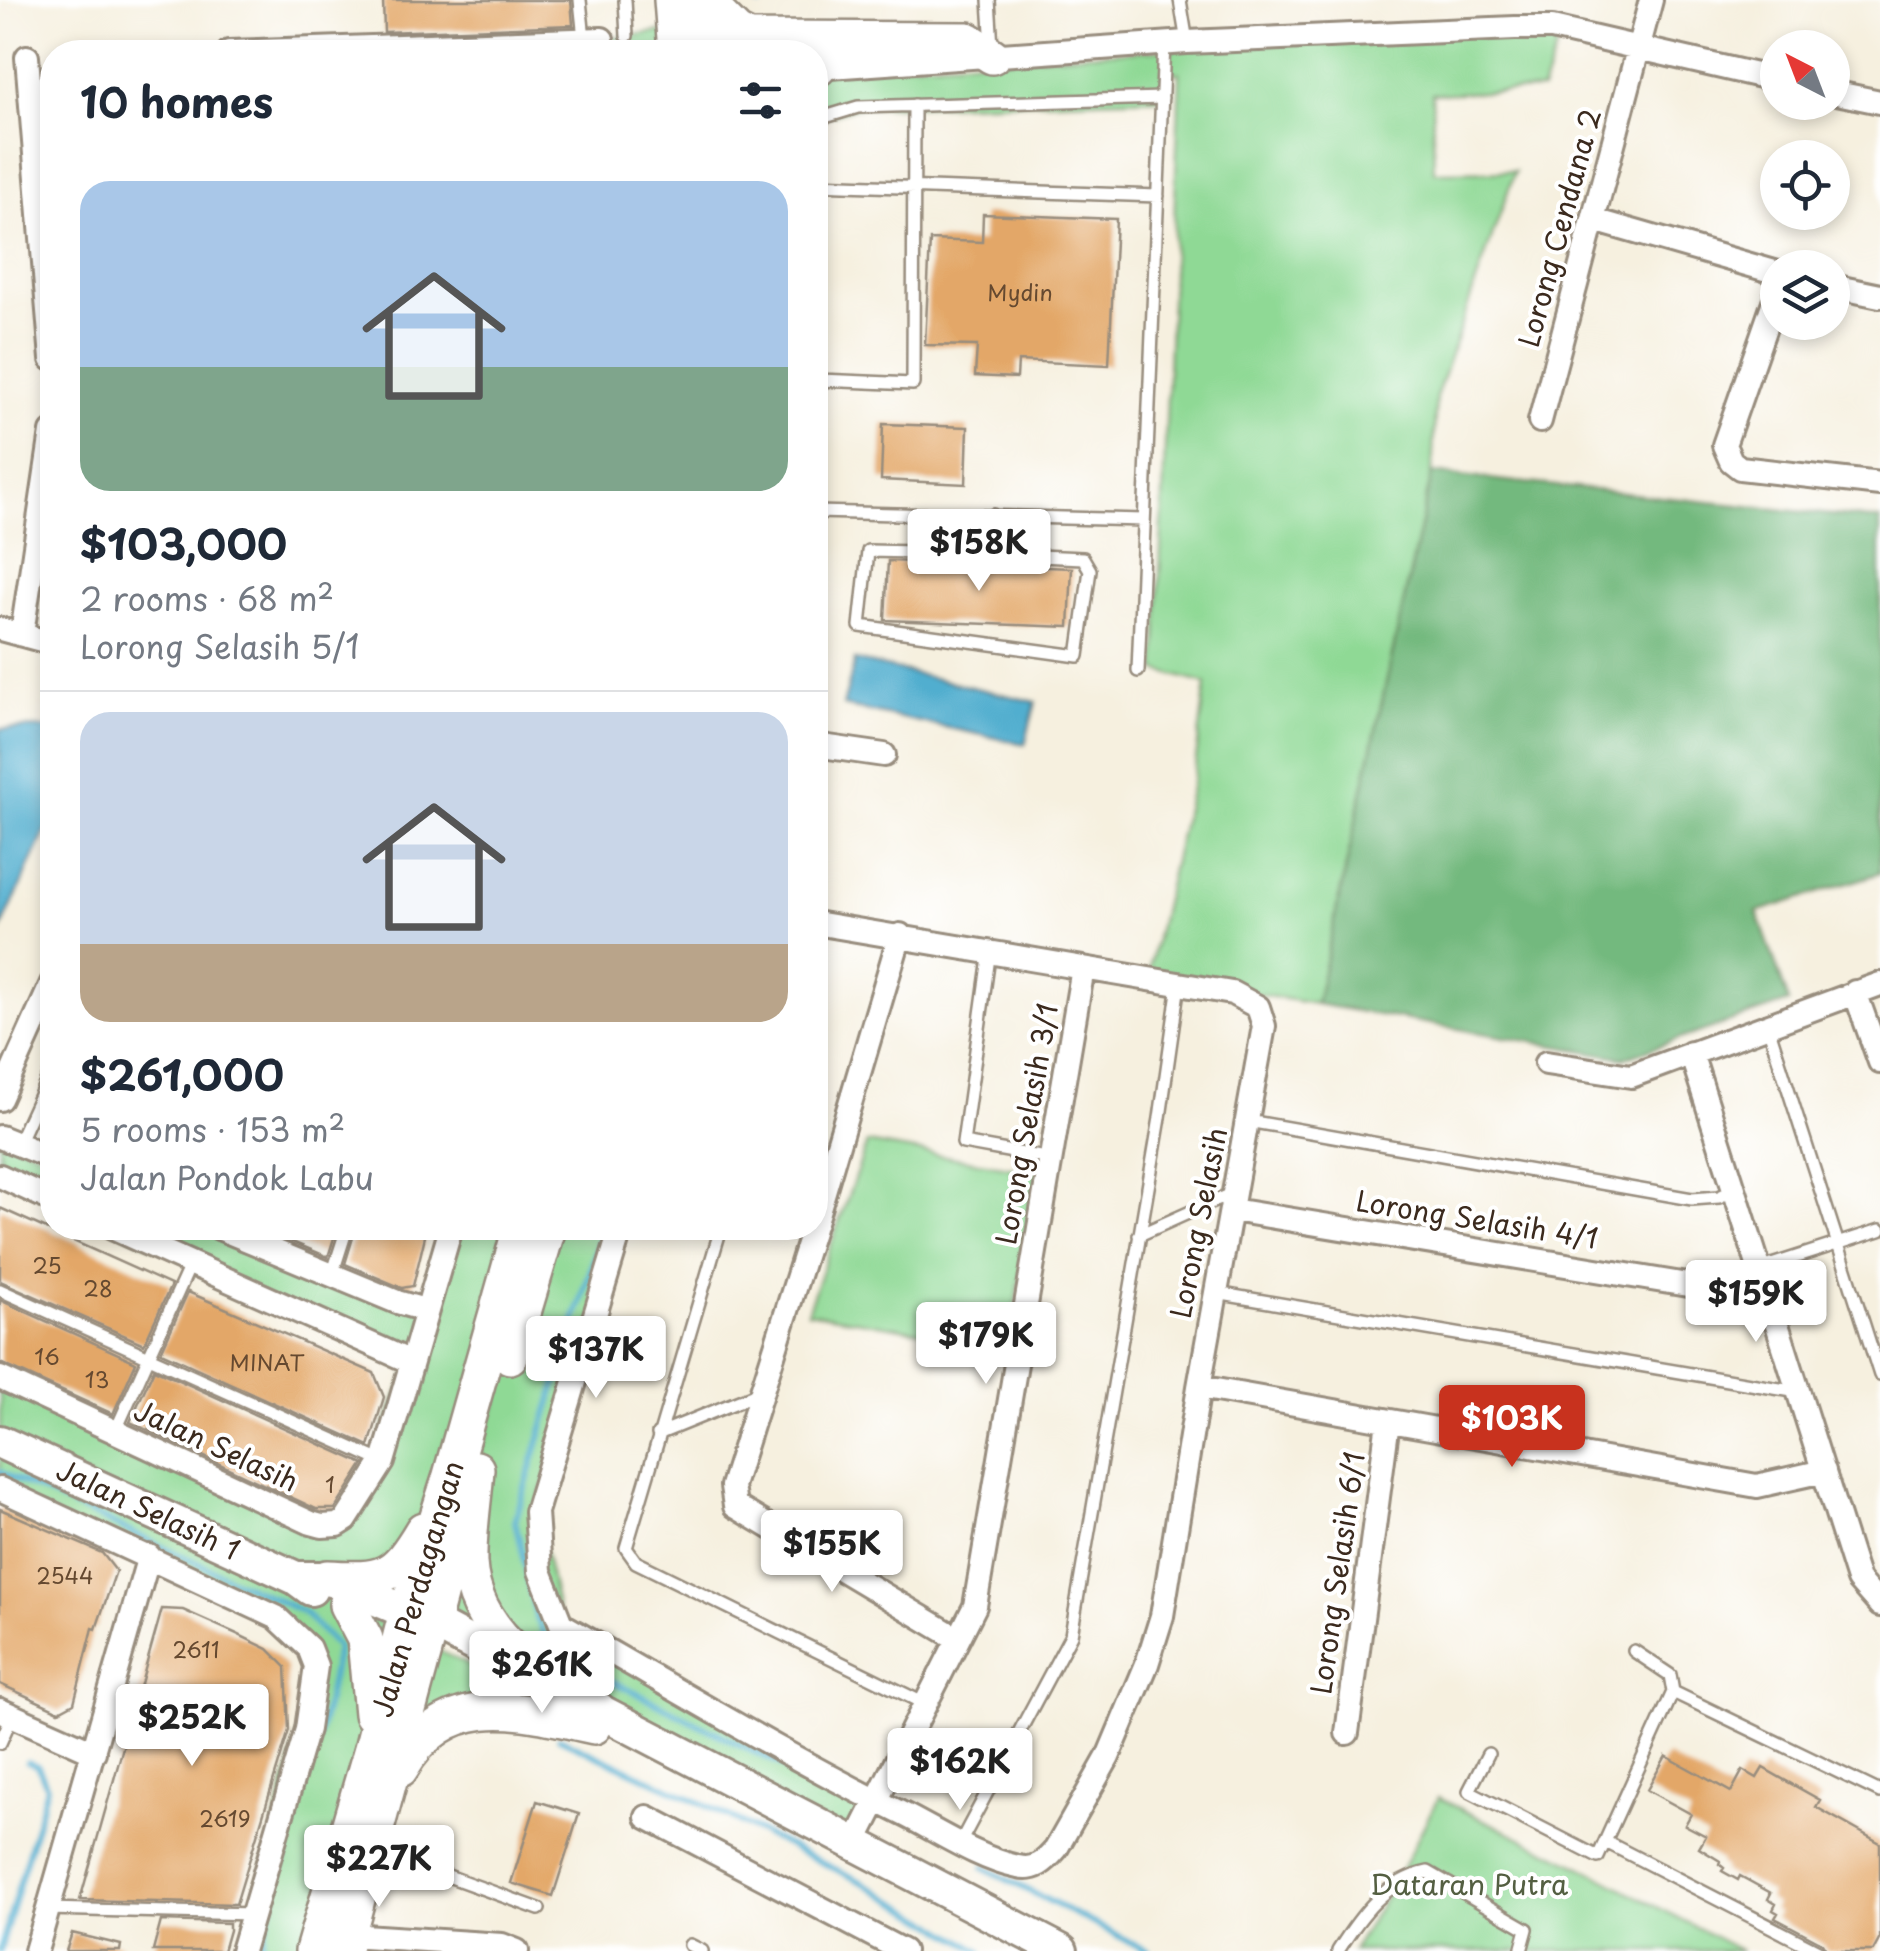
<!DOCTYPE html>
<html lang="en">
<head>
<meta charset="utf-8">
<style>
	:root { --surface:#fff; --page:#f6f6f7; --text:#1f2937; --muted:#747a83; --line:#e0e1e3; --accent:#c8321e }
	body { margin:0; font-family:"Playpen Sans",sans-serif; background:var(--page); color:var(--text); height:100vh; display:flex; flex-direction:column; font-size:38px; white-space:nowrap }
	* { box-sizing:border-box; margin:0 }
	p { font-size:32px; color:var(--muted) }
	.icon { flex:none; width:55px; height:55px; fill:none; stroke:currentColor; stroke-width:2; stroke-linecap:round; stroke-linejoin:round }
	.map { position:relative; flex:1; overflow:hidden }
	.panel { position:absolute; left:40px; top:40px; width:788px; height:1200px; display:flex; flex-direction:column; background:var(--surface); border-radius:40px; box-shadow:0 5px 15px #0003 }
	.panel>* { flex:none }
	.needle { width:65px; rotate:318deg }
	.buttons { position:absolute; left:1760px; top:30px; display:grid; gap:20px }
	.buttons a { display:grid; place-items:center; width:90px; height:90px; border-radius:50%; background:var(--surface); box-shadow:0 5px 15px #0003; font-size:50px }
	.price { position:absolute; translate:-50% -85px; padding:0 22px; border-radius:10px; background:#fff; color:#222; font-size:32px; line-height:65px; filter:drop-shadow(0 2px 5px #0008) }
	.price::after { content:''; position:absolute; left:50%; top:60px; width:30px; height:22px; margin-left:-15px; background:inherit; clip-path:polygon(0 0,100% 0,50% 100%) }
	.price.active { background:var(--accent); color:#fff }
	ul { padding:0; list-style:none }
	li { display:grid; align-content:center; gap:20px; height:530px; padding:0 40px }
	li+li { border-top:2px solid var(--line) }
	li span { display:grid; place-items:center; height:310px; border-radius:30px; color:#555 }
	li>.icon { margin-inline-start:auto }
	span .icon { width:180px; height:180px; fill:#fffc; stroke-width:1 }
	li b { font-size:42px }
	h2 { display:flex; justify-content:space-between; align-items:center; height:120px; padding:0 40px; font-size:42px }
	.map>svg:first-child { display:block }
	.green { fill:#8fd995; stroke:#65825a; stroke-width:2.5 }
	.forest { fill:#73b97e; stroke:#57724e; stroke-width:2.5 }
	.water { fill:#51aecf; stroke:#466c76; stroke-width:2.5 }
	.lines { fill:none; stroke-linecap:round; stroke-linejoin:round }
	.stream { stroke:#51aecf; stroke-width:6 }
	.building { fill:#e3a767 }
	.lane-casing { stroke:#988d7e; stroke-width:16 }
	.street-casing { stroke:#988d7e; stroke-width:28 }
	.secondary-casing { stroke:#988d7e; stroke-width:38 }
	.primary-casing { stroke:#988d7e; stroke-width:40 }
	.lane { stroke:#fff; stroke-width:11 }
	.street { stroke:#fff; stroke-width:22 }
	.secondary { stroke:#fff; stroke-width:32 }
	.primary { stroke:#fff; stroke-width:35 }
	.labels { text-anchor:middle; stroke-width:8; stroke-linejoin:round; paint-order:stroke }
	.number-label { font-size:22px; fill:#654930 }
	.street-label { font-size:28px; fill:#3b2a1e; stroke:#fff }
	.park-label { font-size:28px; fill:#545f42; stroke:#fff }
</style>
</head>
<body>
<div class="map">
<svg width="1880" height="1951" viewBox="0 0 1880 1951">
	<rect width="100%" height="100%" fill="#fff"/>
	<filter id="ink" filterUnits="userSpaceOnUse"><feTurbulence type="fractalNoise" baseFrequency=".01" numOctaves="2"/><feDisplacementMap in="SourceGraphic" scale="20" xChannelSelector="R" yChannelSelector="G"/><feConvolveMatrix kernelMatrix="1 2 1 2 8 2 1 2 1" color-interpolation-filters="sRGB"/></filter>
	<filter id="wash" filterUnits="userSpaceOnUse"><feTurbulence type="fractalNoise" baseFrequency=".0048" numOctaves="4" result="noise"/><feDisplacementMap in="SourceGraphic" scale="40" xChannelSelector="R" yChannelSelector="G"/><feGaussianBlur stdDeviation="2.25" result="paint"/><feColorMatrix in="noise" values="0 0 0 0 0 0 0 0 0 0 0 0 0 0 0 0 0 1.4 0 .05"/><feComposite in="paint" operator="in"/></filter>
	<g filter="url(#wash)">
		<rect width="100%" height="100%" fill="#f6f0df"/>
		<path class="green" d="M 1552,28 L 1557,47 L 1542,90 L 1432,94 L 1434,172 L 1515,171 L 1436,397 L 1432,473 L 1316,1004 L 1147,977 L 1194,774 L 1206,684 L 1156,670 L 1180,73 L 1163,73 L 1162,98 L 858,107 L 815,120 L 815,69 Z
			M 675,30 L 676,52 L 604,52 L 602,39 Z
			M 0,1137 L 52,1158 L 52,1200 L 0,1176 Z
			M 867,1143 L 1039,1172 L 1008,1346 L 807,1312 Z
			M 112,1228 L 219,1228 L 425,1310 L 451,1228 L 521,1228 L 407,1612 L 0,1442 L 0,1378 L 311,1523 L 346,1520 L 411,1362 Z
			M 548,1228 L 621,1228 L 536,1512 L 561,1624 L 876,1801 L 855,1843 L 433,1623 L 447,1565 Z
			M 0,1446 L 403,1633 L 313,1951 L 241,1951 L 316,1666 L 289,1627 L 0,1489 Z
			M 427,1645 L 594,1726 L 533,1712 L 417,1742 Z
			M 1438,1798 L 1584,1868 L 1741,1951 L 1352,1951 L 1400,1873 Z"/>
		<path class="forest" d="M 1432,473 L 1880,520 L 1880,873 L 1757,912 L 1789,1002 L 1624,1058 L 1316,1004 Z"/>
		<path class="water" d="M 855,660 L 1036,702 L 1025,744 L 843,706 Z
			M 52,728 L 52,817 L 0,932 L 0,729 Z"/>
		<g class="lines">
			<path class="stream" d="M 759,0 L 760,5
				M 603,1228 L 515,1521 L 536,1616 L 546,1639 L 564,1657 L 853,1801
				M 0,1472 L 303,1612 L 337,1647 L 325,1710 L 259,1951
				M 559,1738 L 684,1795 L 862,1882 L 981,1951
				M 984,1868 L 1148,1951
				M 0,1951 L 47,1787 L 38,1766 L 27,1762"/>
		</g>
		<g id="blocks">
			<path class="building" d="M 383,0 L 571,0 L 573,25 L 384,32 Z
				M 983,214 L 1116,219 L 1109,365 L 1018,361 L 1017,378 L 975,376 L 977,346 L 925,345 L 930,240 L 982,242 Z
				M 883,424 L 968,427 L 966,484 L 881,480 Z
				M 888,561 L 1072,568 L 1069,627 L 885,620 Z
				M 0,1208 L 171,1285 L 144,1344 L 0,1281 Z
				M 275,1228 L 337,1228 L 328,1257 L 278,1236 Z
				M 356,1228 L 427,1228 L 413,1286 L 402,1288 L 345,1264 Z
				M 188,1292 L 374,1373 L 384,1397 L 369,1446 L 161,1352 Z
				M 0,1300 L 136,1362 L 113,1414 L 0,1363 Z
				M 154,1369 L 364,1464 L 363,1465 L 335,1509 L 316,1509 L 130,1422 Z
				M 0,1509 L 102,1553 L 116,1571 L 96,1629 L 93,1628 L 74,1703 L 59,1711 L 0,1684 Z
				M 162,1609 L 183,1610 L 237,1634 L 268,1649 L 286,1667 L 289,1730 L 236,1904 L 80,1900 Z
				M 1666,1756 L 1731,1792 L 1743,1770 L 1757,1778 L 1763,1768 L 1820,1800 L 1816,1807 L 1880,1843 L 1880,1938 L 1873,1951 L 1827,1951 L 1822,1943 L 1775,1918 L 1778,1913 L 1773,1910 L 1776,1904 L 1768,1899 L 1771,1893 L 1740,1876 L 1738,1880 L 1722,1871 L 1724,1868 L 1719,1864 L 1720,1861 L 1699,1848 L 1706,1836 L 1685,1825 L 1691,1814 L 1647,1790 Z
				M 537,1801 L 579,1814 L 553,1896 L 511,1883 Z
				M 161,1921 L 229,1923 L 229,1930 L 223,1951 L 153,1951 Z
				M 72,1933 L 121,1945 L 120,1951 L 66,1951 Z"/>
		</g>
	</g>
	<g filter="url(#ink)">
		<use href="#blocks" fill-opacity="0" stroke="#988d7e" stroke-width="2.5"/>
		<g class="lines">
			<g class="lane-casing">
				<path id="lane" d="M 580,0 L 584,39
					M 625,0 L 627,36
					M 989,0 L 992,47
					M 1180,0 L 1187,42
					M 815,120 L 858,107 L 1162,98
					M 815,184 L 1158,196
					M 815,333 L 820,380 L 815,500
					M 820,380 L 913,384 L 914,105
					M 815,512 L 1144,520
					M 966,515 L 964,553 L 868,551 L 860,626 L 1078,656 L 1090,570 L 1083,558 L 991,554 L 993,515
					M 1138,671 L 1164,43
					M 990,950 L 963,1143 L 1051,1159
					M 1767,1023 L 1880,1375
					M 1248,1121 L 1692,1199 L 1719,1197 L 1734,1190
					M 18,1143 L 52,1069
					M 721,1228 L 626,1548 L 636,1562 L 925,1704
					M 1139,1235 L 1235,1192
					M 1759,1269 L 1880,1230
					M 332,1275 L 347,1228
					M 0,1290 L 383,1462
					M 1216,1293 L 1798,1392
					M 115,1432 L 191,1263
					M 658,1434 L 759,1393
					M 1673,1692 L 1880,1792
					M 0,1743 L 12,1716
					M 1488,1754 L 1469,1791 L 1598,1857 L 1673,1692 L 1670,1675 L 1634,1651
					M 1606,1842 L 1818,1951
					M 960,1843 L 1071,1635 L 1160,1118 L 1179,984
					M 373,1854 L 415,1864 L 539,1909
					M 46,1909 L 253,1914
					M 690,1945 L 702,1951
					M 1338,1951 C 1360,1916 1386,1880 1428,1872 L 1527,1929 L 1521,1951"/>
			</g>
			<g class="street-casing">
				<path id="street" d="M 229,52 L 602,39 L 604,52
					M 27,57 L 52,359
					M 815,68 L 1187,42 L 1515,28 L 1552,28 L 1778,80
					M 1832,92 L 1880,102
					M 1594,220 L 1778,273
					M 1832,286 L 1880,296
					M 1778,290 L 1724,445 L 1731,461 L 1740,468 L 1880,484
					M 1540,421 L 1651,0
					M 0,629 L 52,643
					M 22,634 L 52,432
					M 815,745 L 884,755
					M 1855,992 L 1880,1062
					M 1691,1053 L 1858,1580 L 1880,1605
					M 1546,1063 L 1631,1076 L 1880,984
					M 0,1099 L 52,983
					M 0,1137 L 52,1158
					M 0,1176 L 52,1200
					M 1232,1210 L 1712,1289
					M 815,1222 L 900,935
					M 112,1228 L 411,1362
					M 219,1228 L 397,1302 L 425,1310
					M 621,1228 L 536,1512 L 540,1571 L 561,1624 C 676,1689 789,1758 907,1816 C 940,1833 982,1860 1018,1867 C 1035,1871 1045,1862 1056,1849 L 1108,1757 L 1147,1664 L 1162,1616 L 1199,1387 L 1264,1026 L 1258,1007 L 1232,993 L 815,923
					M 813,1228 L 732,1486 L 735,1506 L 958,1639
					M 0,1378 L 311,1523 L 322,1526 L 338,1525 L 346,1520 L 383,1462 L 451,1228
					M 1199,1387 L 1757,1486 L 1824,1471
					M 0,1489 L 276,1617 L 309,1648 L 316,1666 L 307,1729 L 242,1951
					M 0,1710 L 94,1752
					M 1347,1733 L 1388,1421
					M 647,1817 L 903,1951
					M 855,1843 L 975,1606 L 1083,968
					M 348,1935 L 502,1945 L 517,1951
					M 36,1951 L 149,1556"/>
			</g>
			<g class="secondary-casing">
				<path id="secondary" d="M 0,1442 L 296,1578 L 311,1589
					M 296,1578 L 327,1578 L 433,1623 L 534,1677
					M 577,1699 L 1061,1951"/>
			</g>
			<g class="primary-casing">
				<path id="primary" d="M 672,0 L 676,52
					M 700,0 L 706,52
					M 704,0 L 737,33 L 749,39 L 968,40 L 992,56
					M 815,69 L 818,68
					M 510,1356 L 548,1228
					M 476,1469 C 474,1500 468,1532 469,1563 C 473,1636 543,1675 598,1710
					M 327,1578 C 383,1581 394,1579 423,1530
					M 347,1605 L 365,1639 L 372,1714
					M 400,1769 C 446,1689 519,1709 594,1726
					M 313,1951 L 373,1745 L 407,1612 L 450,1479 L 521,1228
					M 343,1951 L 454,1540"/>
			</g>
			<use href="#lane" class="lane"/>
			<use href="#street" class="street"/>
			<use href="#secondary" class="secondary"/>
			<use href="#primary" class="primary"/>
		</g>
	</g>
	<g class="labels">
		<g class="number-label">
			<text x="1020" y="301">Mydin</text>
			<text x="47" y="1274">25</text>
			<text x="98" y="1297">28</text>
			<text x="47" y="1365">16</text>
			<text x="267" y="1371">MINAT</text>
			<text x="97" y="1388">13</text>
			<text x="330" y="1493">1</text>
			<text x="65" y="1584">2544</text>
			<text x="196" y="1658">2611</text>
			<text x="225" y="1827">2619</text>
		</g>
		<g class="street-label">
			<text transform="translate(1560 228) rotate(-75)" y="10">Lorong Cendana 2</text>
			<text transform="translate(1027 1124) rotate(-80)" y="10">Lorong Selasih 3/1</text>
			<text transform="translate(1477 1220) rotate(9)" y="10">Lorong Selasih 4/1</text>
			<text transform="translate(1199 1223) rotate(-79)" y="10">Lorong Selasih</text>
			<text transform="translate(216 1446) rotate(25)" y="10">Jalan Selasih</text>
			<text transform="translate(148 1510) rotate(25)" y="10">Jalan Selasih 1</text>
			<text transform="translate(1338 1573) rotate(-82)" y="10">Lorong Selasih 6/1</text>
			<text transform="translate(418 1589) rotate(-74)" y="10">Jalan Perdagangan</text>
		</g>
		<g class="park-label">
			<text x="1469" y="1895">Dataran Putra</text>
		</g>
	</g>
</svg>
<div class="buttons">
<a><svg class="needle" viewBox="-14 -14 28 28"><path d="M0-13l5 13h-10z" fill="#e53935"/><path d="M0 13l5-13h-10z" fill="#747a83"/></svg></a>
<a><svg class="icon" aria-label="locate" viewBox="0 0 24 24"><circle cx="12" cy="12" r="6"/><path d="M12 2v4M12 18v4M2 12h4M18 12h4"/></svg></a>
<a><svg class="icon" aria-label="layers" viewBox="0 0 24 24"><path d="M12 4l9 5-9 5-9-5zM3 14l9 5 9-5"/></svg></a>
</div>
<b class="price" style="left:979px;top:594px">$158K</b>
<b class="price" style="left:1756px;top:1345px">$159K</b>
<b class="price" style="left:986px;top:1387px">$179K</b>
<b class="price" style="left:596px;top:1401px">$137K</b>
<b class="price active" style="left:1512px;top:1470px">$103K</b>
<b class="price" style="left:832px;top:1595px">$155K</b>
<b class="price" style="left:542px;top:1716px">$261K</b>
<b class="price" style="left:192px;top:1769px">$252K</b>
<b class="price" style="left:960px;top:1813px">$162K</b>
<b class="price" style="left:379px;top:1910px">$227K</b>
<section class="panel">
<h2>10 homes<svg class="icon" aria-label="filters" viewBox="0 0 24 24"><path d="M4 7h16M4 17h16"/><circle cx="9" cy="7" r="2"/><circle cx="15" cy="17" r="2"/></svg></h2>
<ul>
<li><span style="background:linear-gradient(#a9c7e8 60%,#7fa58c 0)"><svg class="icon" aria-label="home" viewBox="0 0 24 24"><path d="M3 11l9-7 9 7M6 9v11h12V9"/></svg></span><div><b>$103,000</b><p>2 rooms · 68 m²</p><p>Lorong Selasih 5/1</p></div></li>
<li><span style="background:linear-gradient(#c9d6e8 75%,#b9a48a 0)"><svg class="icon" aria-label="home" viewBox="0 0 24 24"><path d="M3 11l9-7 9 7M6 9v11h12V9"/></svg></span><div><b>$261,000</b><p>5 rooms · 153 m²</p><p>Jalan Pondok Labu</p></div></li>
</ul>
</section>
</div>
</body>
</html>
